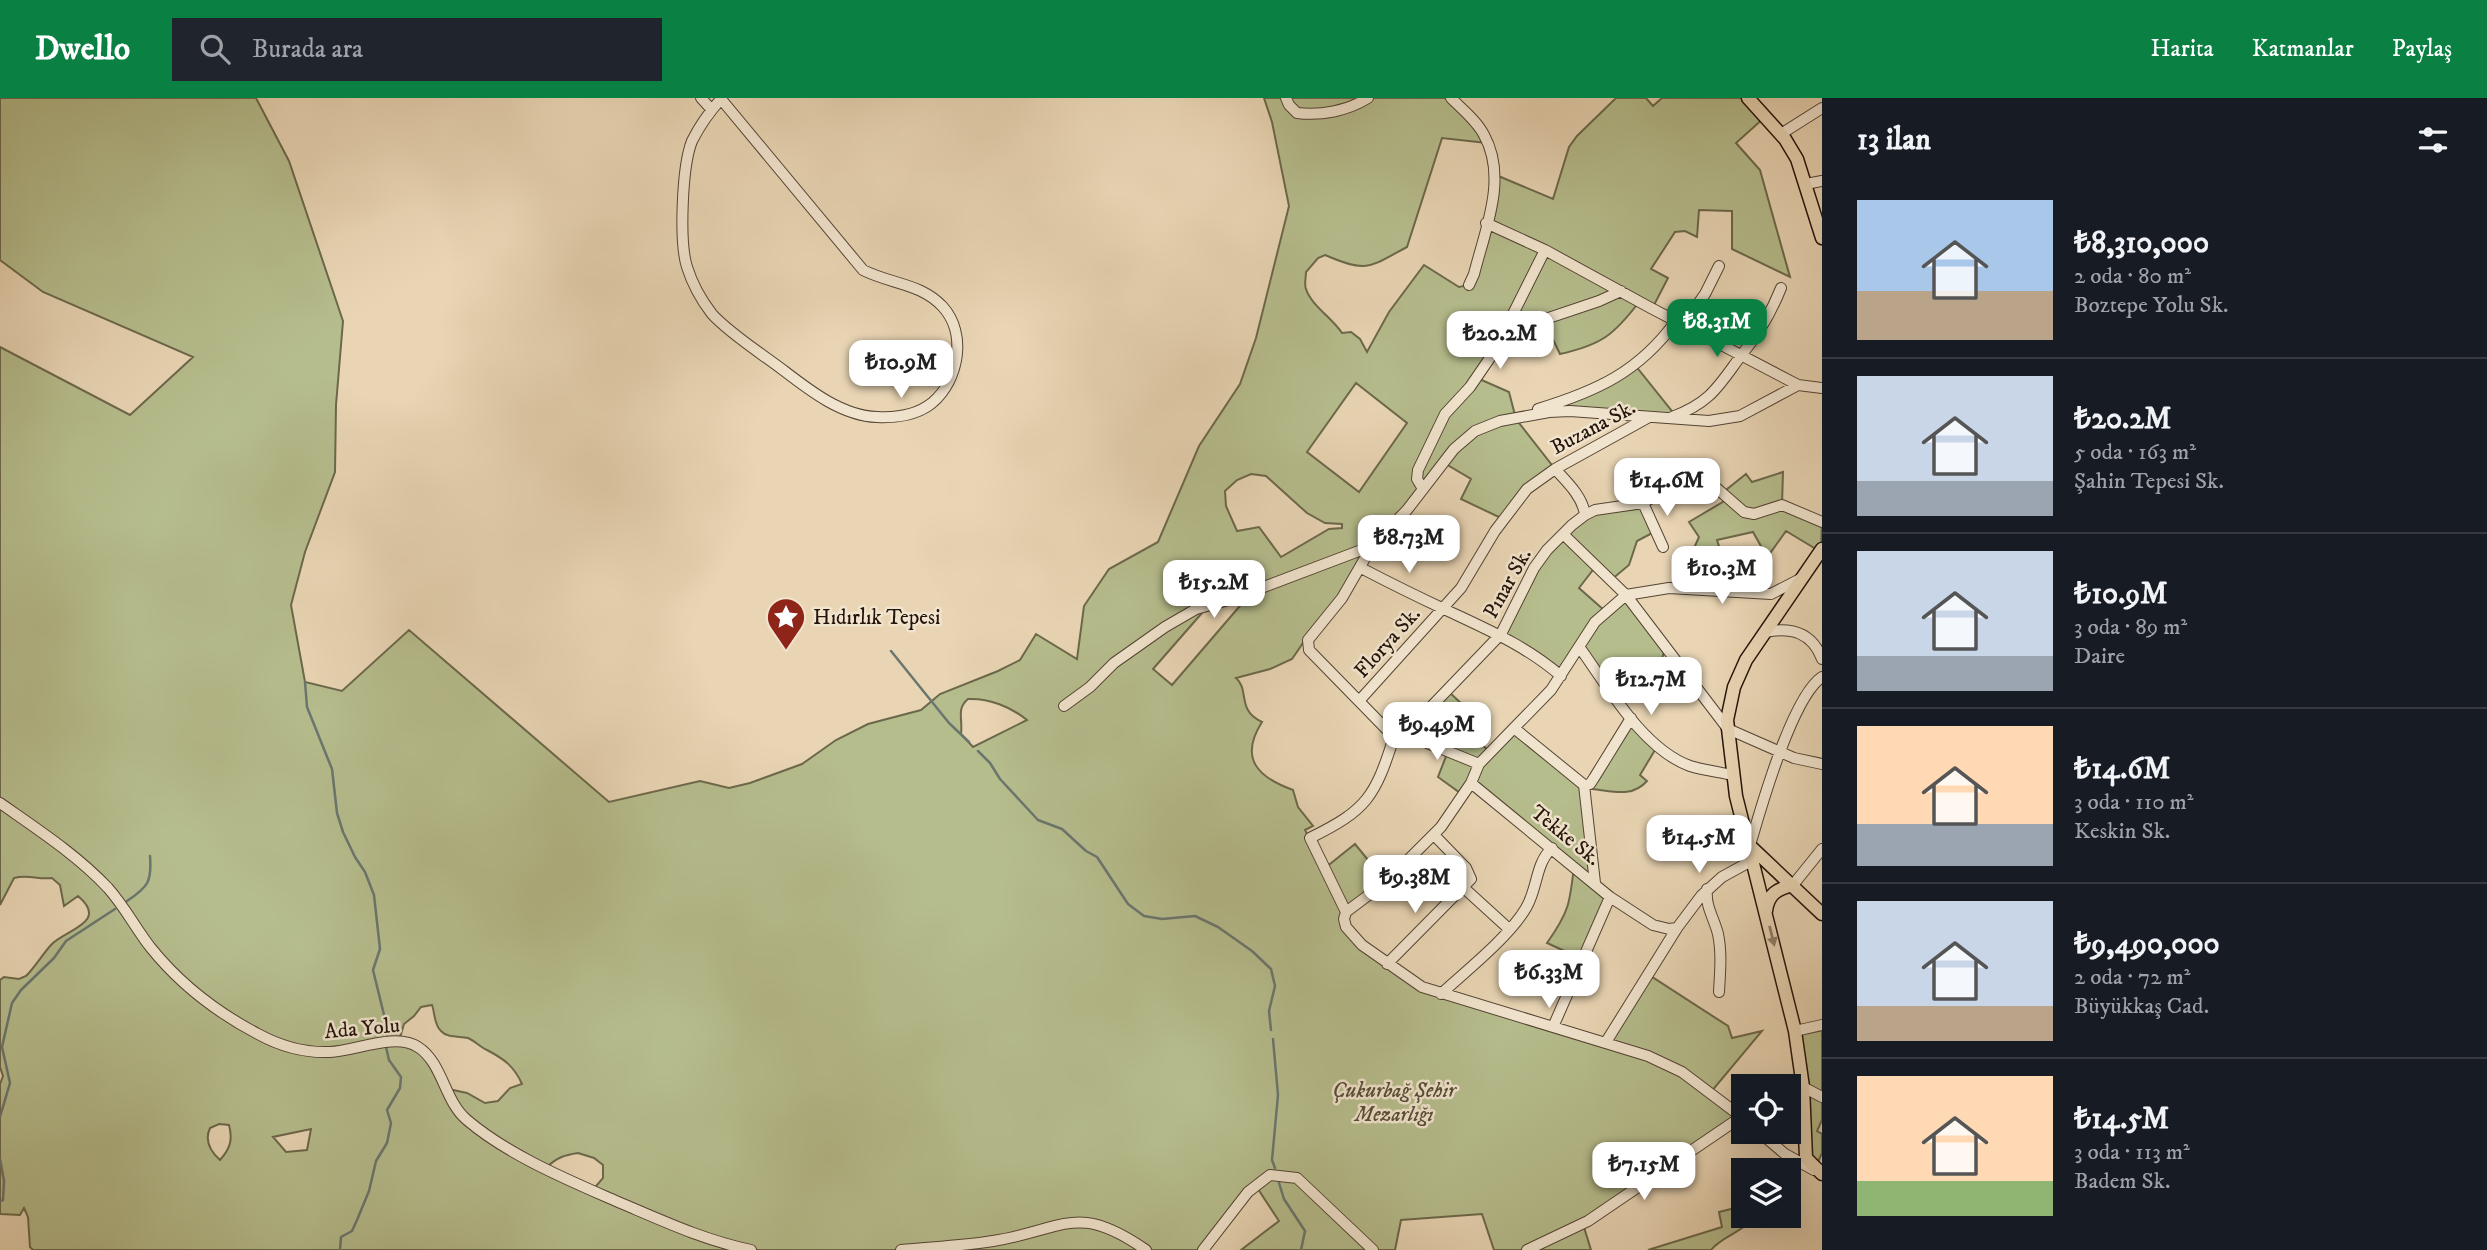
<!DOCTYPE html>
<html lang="tr">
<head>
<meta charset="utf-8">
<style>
	:root { --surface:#171b24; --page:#20242c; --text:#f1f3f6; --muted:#9ea1a6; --line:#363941; --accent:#0b8043 }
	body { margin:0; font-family:"IM FELL DW Pica",serif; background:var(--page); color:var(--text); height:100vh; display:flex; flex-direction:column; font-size:26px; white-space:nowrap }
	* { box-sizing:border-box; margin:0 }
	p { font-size:23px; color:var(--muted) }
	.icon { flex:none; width:38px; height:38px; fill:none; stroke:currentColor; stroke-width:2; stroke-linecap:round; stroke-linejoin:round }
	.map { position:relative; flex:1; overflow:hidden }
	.side { display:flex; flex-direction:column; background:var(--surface); width:665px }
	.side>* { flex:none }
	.buttons { position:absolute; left:1731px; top:976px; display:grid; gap:14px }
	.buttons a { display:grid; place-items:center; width:70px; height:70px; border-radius:0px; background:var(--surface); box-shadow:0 7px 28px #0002; font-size:35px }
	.price { position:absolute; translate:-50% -60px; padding:0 16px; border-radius:14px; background:#fff; color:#222; font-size:23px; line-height:46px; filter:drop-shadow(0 2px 4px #0008) }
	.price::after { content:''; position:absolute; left:50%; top:42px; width:21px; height:16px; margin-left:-10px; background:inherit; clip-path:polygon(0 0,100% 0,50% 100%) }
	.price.selected { background:var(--accent); color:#fff }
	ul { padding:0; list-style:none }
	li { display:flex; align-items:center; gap:21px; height:175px; padding:0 35px }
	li+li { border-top:2px solid var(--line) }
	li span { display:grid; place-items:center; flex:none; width:196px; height:140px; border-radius:0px; color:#555 }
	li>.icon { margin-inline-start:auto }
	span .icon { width:84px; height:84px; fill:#fffc; stroke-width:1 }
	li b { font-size:30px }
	h2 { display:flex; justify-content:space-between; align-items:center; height:84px; padding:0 35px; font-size:30px }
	header { display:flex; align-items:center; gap:42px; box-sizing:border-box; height:98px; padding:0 35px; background:var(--accent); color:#fff }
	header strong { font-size:33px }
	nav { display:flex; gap:38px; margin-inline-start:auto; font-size:24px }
	.search { width:490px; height:63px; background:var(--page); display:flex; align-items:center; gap:18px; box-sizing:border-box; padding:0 24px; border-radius:0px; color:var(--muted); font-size:26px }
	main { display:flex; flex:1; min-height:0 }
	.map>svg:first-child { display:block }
	.green { fill:#b6bd8d; stroke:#6c684b; stroke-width:2; fill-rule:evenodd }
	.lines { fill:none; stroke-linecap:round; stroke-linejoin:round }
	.stream { stroke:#6a766f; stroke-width:2.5 }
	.minor-casing { stroke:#544434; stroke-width:12 }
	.major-casing { stroke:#231309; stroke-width:15 }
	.minor { stroke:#f1e4ce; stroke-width:10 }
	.major { stroke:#e9d5b4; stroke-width:12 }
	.oneway { fill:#907e67 }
	.labels { text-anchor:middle; stroke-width:5; stroke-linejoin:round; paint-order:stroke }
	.street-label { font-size:21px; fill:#231309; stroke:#f1e4ce }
	.poi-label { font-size:21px; fill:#231309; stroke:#f1e4ce; text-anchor:start }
	.park-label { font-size:21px; font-style:italic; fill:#564e37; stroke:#f1e4ce }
</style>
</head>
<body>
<header>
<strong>Dwello</strong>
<div class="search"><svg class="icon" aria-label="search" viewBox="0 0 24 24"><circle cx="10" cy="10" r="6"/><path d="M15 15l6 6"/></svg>Burada ara</div>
<nav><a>Harita</a><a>Katmanlar</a><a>Paylaş</a></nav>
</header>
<main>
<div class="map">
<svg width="1822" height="1152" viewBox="0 0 1822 1152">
	<rect width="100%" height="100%" fill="#e9d5b4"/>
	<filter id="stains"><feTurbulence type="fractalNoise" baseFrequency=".00286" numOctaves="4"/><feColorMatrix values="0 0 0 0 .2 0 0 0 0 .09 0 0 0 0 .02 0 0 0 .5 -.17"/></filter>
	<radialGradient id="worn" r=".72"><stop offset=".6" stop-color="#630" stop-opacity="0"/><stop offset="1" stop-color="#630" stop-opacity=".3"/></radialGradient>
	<path class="green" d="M 0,0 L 256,0 L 289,63 L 343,223 L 336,307 L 335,374 L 305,454 L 291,507 L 305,584 L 342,593 L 409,532 L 609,704 L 700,683 L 729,690 L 750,685 L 802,666 L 836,642 L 868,626 L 921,612 L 940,596 L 998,573 L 1020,562 L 1036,536 L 1077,561 L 1084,508 L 1109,471 L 1158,444 L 1199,348 L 1240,286 L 1256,240 L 1289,108 L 1272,24 L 1264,0 L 1451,0 L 1487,45 L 1442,40 L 1407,149 C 1368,170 1367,175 1325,157 L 1318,160 L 1306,174 C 1306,179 1304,187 1306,191 C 1311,207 1333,221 1342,235 L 1351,234 L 1360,241 L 1367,254 L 1389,214 L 1424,167 L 1459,189 L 1469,187 L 1496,77 L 1553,101 L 1569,49 L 1577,38 L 1616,0 L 1646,0 L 1653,8 L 1662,0 L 1748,0 L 1765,19 L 1736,45 L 1760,72 L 1790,179 L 1732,151 L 1732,113 L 1699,112 L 1697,139 L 1685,133 L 1675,134 L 1651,171 L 1668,180 L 1652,211 L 1639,204 C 1614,237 1601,247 1560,256 L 1544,223 L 1505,235 L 1477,280 L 1509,294 L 1516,321 L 1555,371 L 1541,380 L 1503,421 L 1461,401 L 1471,381 L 1444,365 L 1372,448 L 1308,545 L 1303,545 L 1292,561 L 1270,571 L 1236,580 C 1250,592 1236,612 1262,624 C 1239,660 1257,679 1293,692 L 1298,709 L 1313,728 L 1305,732 L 1325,770 L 1355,746 L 1386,784 L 1346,814 L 1346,829 L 1422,889 L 1606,944 L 1649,877 L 1728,928 L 1732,940 L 1762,933 L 1710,995 L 1741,1019 L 1583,1126 L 1591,1152 L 1494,1152 L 1482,1116 L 1401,1122 L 1395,1152 L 1241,1152 L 1279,1123 L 1256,1088 L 1203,1152 L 33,1152 L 30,1149 L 28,1119 L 24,1110 L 20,1117 L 0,1116 L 0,986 L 3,978 L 0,969 L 0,882 L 4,879 L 19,881 L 26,878 C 35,869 42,857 51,847 C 64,832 110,825 78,798 L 64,808 L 60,787 L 52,780 C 38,782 28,776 14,780 L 0,807 L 0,249 L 130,317 L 193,259 L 43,194 L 0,162 ZM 1356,285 L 1407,325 L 1359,394 L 1307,354 ZM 1251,376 L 1266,378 L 1307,415 L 1325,425 L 1342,426 L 1342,430 L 1329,431 L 1281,459 L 1259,429 L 1237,433 L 1226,408 L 1225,393 L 1237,382 ZM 1251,495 L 1172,587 L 1153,571 L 1209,507 ZM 968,601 C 989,600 1011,609 1027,622 L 973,649 L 961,636 C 963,621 956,611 968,601 ZM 432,907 C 435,915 434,927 441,933 C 447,940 459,938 468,940 C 475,943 480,949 487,952 C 504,961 514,968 522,986 L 510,990 L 498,1003 L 485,1005 L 467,995 L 444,990 L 421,950 L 399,943 L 404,926 L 414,918 L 421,909 ZM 219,1026 L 229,1027 C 233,1042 230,1051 220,1062 C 210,1053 204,1043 210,1030 ZM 311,1031 L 307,1052 L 286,1054 L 273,1039 ZM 578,1055 L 594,1060 L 603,1067 L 603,1080 L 592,1093 L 546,1070 C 556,1060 564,1057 578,1055 Z
		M 1635,267 L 1675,317 L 1537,311 Z
		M 1783,374 L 1782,407 L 1822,424 L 1821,454 L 1786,433 L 1771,454 L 1766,457 L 1753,434 L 1717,442 L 1734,494 L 1676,490 L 1699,439 L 1689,424 L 1726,402 L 1721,396 L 1746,376 L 1752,384 Z
		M 1643,405 L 1656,433 L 1637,443 L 1629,467 L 1611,482 L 1596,468 L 1579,490 L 1605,513 L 1626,497 L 1666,547 L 1656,581 L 1638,576 L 1623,610 L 1580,550 L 1561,578 L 1501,536 L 1534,470 L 1585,417 Z
		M 1447,592 L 1466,610 L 1455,622 L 1490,654 L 1514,630 L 1584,687 L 1595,785 L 1610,799 L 1582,861 L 1547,845 C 1569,814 1570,805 1574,768 L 1472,685 L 1463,697 L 1438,679 L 1448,653 L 1405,636 Z
		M 1631,620 L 1658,647 L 1640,677 L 1647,683 C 1632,700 1613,693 1592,691 L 1590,686 Z
		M 1822,930 L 1822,1022 L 1817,1033 L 1822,1036 L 1822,1055 L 1815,1071 L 1809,1065 L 1795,933 Z
		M 1743,1108 L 1743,1118 L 1752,1118 C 1746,1134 1723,1137 1711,1152 L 1648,1152 L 1722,1129 L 1719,1114 Z"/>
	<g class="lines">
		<path class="stream" d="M 891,553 L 949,625 L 969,644
			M 305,584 L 307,609 L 332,671 L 337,715 L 343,734 L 355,759 L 365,774 L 374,797 L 380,851 L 373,872 L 387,929 L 387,937
			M 978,653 L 990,665 L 1000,681 L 1038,722 L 1062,731 L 1086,753 L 1097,759 L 1128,806 L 1144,818 L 1162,821 L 1195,818 L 1218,829 L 1252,853 L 1271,871 L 1275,888 L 1269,913 L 1271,932
			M 127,803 C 148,789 152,784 150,758
			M 1273,941 L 1278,997 L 1272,1062 L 1275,1070
			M 0,1019 L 10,985 L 2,949 L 12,905 L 21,892 L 54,860 L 66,843 L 115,811
			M 0,1061 L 4,1083 L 3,1102 L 0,1103
			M 1279,1085 L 1284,1101 L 1305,1133 L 1301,1152
			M 340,1152 L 341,1139 L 352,1133 L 357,1122 L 369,1093 L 376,1063 L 387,1045 L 391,1025 L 387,1012 L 400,990 L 401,979 L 389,962 L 386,949"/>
		<g class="minor-casing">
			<path id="minor" d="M 701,0 L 711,11
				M 1286,0 L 1289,7 L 1297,15 C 1321,18 1347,13 1368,0
				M 1451,0 C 1462,11 1477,23 1484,37 C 1508,80 1485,132 1474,176 L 1469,187
				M 721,1 L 863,172 C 890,186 921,185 943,209 C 967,236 959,282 932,305 C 917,317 895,320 877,319 C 842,318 809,292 783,272 C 762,256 729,235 712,216 C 702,203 692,185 687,169 C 679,144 682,68 692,43 C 700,27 710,13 722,0
				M 1781,36 L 1822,10
				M 1806,86 L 1822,83
				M 1486,125 L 1545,152 L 1649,209 L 1798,287
				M 1683,227 L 1705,196 L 1719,168
				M 1504,235 L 1599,203 L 1621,193
				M 1538,311 C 1597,293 1639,274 1676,223
				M 1672,319 C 1712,304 1719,287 1743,255 C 1760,234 1771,215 1781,190
				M 1555,371 C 1567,384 1583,399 1585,417
				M 1423,391 L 1417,381 L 1418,372 L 1445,316 L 1470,289 L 1494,254 L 1545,152
				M 1643,405 L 1663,449
				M 1563,436 L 1626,497 L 1728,631 L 1794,660 L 1822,666
				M 1372,448 L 1342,500 L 1308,542 L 1309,552 L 1394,639 L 1405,636
				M 1361,470 C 1388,484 1416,498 1444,511 C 1486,531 1525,547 1561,578
				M 1765,534 C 1791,529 1812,534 1822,561
				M 1580,550 C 1608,589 1643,651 1690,668 C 1703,672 1719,674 1733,677
				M 1359,603 L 1461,490 L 1495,433 L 1527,391 L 1555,371 L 1649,319
				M 1064,608 L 1090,589 L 1114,565 L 1165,529 L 1196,511 L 1232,501 L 1372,448 L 1407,412 L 1454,351 L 1475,333 L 1500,323 L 1549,314 L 1570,313 L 1709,323 L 1740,318 L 1798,287 L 1822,290
				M 1514,630 L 1584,687
				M 1405,636 L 1501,536 L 1534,470 L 1547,452 L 1572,427 L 1585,417 L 1595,412 L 1643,405 L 1697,373 L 1744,414 L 1754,416 L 1782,407 L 1822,424
				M 1405,636 L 1479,666
				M 1471,685 L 1610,799 L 1653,827 L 1669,831 L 1677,830
				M 1584,687 L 1595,785
				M 1584,687 L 1590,686 L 1594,680 L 1631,620
				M 0,705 C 37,731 77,757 108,790 C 125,809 136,831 151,850 C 180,886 218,915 258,936 C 280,948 305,955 330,954 C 355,953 396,934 418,949 C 443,965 444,1003 467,1022 C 508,1057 568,1082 616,1103 C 661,1122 703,1142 751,1152
				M 1750,747 C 1761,710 1792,599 1822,579
				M 1793,787 L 1822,751
				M 1464,790 L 1509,831
				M 1707,791 C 1705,808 1714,820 1718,836 C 1722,855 1720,875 1719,894
				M 1346,814 L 1386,784 L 1441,729 L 1471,685 L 1479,666 L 1551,592 L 1595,524 L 1626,497 L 1669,490 L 1771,496 L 1802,480
				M 1346,814 L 1344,821 L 1346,829 L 1362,847 L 1422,889 L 1648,958 L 1682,974 L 1743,1020
				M 1346,814 L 1310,740 C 1367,712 1375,699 1394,639
				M 1387,866 L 1471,781 L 1466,770 L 1434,737
				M 1441,896 C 1467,872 1509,839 1526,810 C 1538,790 1535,766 1552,750
				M 1553,929 L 1610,799
				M 1795,933 L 1822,927
				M 1606,944 L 1677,830 L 1701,798 L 1722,779 L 1753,762
				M 1803,989 L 1822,999
				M 1759,1034 L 1785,1056 L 1814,1072
				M 901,1152 C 932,1149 963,1148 993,1143 C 1064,1132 1076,1103 1146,1152
				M 1203,1152 L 1248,1094 L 1270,1077 L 1297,1080 L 1373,1152
				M 1527,1152 L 1588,1123 L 1741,1019"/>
		</g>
		<g class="major-casing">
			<path id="major" d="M 1748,0 L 1785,41 L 1797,61 L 1822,140
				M 1822,451 L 1746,562 L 1734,589 L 1727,622 L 1736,698 L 1795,933 L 1803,989 L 1806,1060 L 1822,1076
				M 1750,748 L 1822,816
				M 1766,813 C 1768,796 1777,791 1793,787"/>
		</g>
		<use href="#minor" class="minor"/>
		<use href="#major" class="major"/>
	</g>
	<defs><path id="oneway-solid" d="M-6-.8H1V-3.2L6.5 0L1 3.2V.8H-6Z" transform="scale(1.75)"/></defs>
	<use class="oneway" href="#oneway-solid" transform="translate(1772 838) rotate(76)"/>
	<defs>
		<g id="sight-pin" transform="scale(2.0125)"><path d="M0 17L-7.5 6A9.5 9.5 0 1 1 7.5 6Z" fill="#8f2418" stroke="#f1e4ce"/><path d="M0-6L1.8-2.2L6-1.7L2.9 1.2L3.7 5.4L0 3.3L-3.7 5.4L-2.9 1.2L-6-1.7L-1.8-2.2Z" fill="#fff"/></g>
	</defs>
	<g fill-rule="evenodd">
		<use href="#sight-pin" x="786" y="519"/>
	</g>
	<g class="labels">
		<g class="street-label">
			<text transform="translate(1593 329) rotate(-28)" y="7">Buzana Sk.</text>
			<text transform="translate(1507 485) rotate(-61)" y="7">Pınar Sk.</text>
			<text transform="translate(1387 544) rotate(-48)" y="7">Florya Sk.</text>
			<text transform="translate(1566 737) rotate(39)" y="7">Tekke Sk.</text>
			<text transform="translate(362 930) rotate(-5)" y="7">Ada Yolu</text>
		</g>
		<g class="poi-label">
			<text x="813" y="526">Hıdırlık Tepesi</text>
		</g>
		<g class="park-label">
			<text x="1394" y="999">Çukurbağ Şehir<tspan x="1394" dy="24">Mezarlığı</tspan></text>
		</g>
	</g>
	<rect width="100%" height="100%" filter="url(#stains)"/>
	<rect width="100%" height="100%" fill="url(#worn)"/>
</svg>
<div class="buttons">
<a><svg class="icon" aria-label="locate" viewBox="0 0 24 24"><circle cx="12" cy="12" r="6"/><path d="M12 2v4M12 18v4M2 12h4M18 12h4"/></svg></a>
<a><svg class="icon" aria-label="layers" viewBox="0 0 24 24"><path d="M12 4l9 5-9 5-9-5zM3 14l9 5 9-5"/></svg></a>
</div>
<b class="price selected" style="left:1717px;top:261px">₺8.31M</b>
<b class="price" style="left:1500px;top:273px">₺20.2M</b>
<b class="price" style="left:901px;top:302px">₺10.9M</b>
<b class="price" style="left:1667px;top:420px">₺14.6M</b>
<b class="price" style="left:1409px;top:477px">₺8.73M</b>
<b class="price" style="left:1722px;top:508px">₺10.3M</b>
<b class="price" style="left:1214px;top:522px">₺15.2M</b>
<b class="price" style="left:1651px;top:619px">₺12.7M</b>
<b class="price" style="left:1437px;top:664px">₺9.49M</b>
<b class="price" style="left:1699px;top:777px">₺14.5M</b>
<b class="price" style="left:1415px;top:817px">₺9.38M</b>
<b class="price" style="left:1549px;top:912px">₺6.33M</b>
<b class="price" style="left:1644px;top:1104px">₺7.15M</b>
</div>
<section class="side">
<h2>13 ilan<svg class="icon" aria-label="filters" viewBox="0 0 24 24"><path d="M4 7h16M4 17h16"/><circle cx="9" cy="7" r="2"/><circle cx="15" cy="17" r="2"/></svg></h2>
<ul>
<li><span style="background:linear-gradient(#a9c7e8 65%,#b9a48a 0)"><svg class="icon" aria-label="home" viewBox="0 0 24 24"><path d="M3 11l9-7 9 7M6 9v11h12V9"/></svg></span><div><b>₺8,310,000</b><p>2 oda · 80 m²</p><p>Boztepe Yolu Sk.</p></div></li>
<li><span style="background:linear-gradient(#c9d6e8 75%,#9aa5b1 0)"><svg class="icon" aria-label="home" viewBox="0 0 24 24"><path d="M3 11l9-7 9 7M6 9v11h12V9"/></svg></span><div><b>₺20.2M</b><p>5 oda · 163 m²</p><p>Şahin Tepesi Sk.</p></div></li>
<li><span style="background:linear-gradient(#c9d6e8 75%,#9aa5b1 0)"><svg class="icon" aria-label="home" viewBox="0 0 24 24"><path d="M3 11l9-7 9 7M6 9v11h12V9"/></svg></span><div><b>₺10.9M</b><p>3 oda · 89 m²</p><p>Daire</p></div></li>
<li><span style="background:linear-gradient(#ffd9b3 70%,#9aa5b1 0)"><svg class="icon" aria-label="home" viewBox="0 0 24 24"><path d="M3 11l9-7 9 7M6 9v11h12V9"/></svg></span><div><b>₺14.6M</b><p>3 oda · 110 m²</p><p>Keskin Sk.</p></div></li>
<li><span style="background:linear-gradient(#c9d6e8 75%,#b9a48a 0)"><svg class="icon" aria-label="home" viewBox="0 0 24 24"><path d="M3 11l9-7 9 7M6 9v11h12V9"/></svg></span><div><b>₺9,490,000</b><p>2 oda · 72 m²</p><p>Büyükkaş Cad.</p></div></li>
<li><span style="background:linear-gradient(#ffd9b3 75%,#8fb573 0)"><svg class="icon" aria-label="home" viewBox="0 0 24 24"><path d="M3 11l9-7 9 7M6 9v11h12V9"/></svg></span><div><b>₺14.5M</b><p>3 oda · 113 m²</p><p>Badem Sk.</p></div></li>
</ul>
</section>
</main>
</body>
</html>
